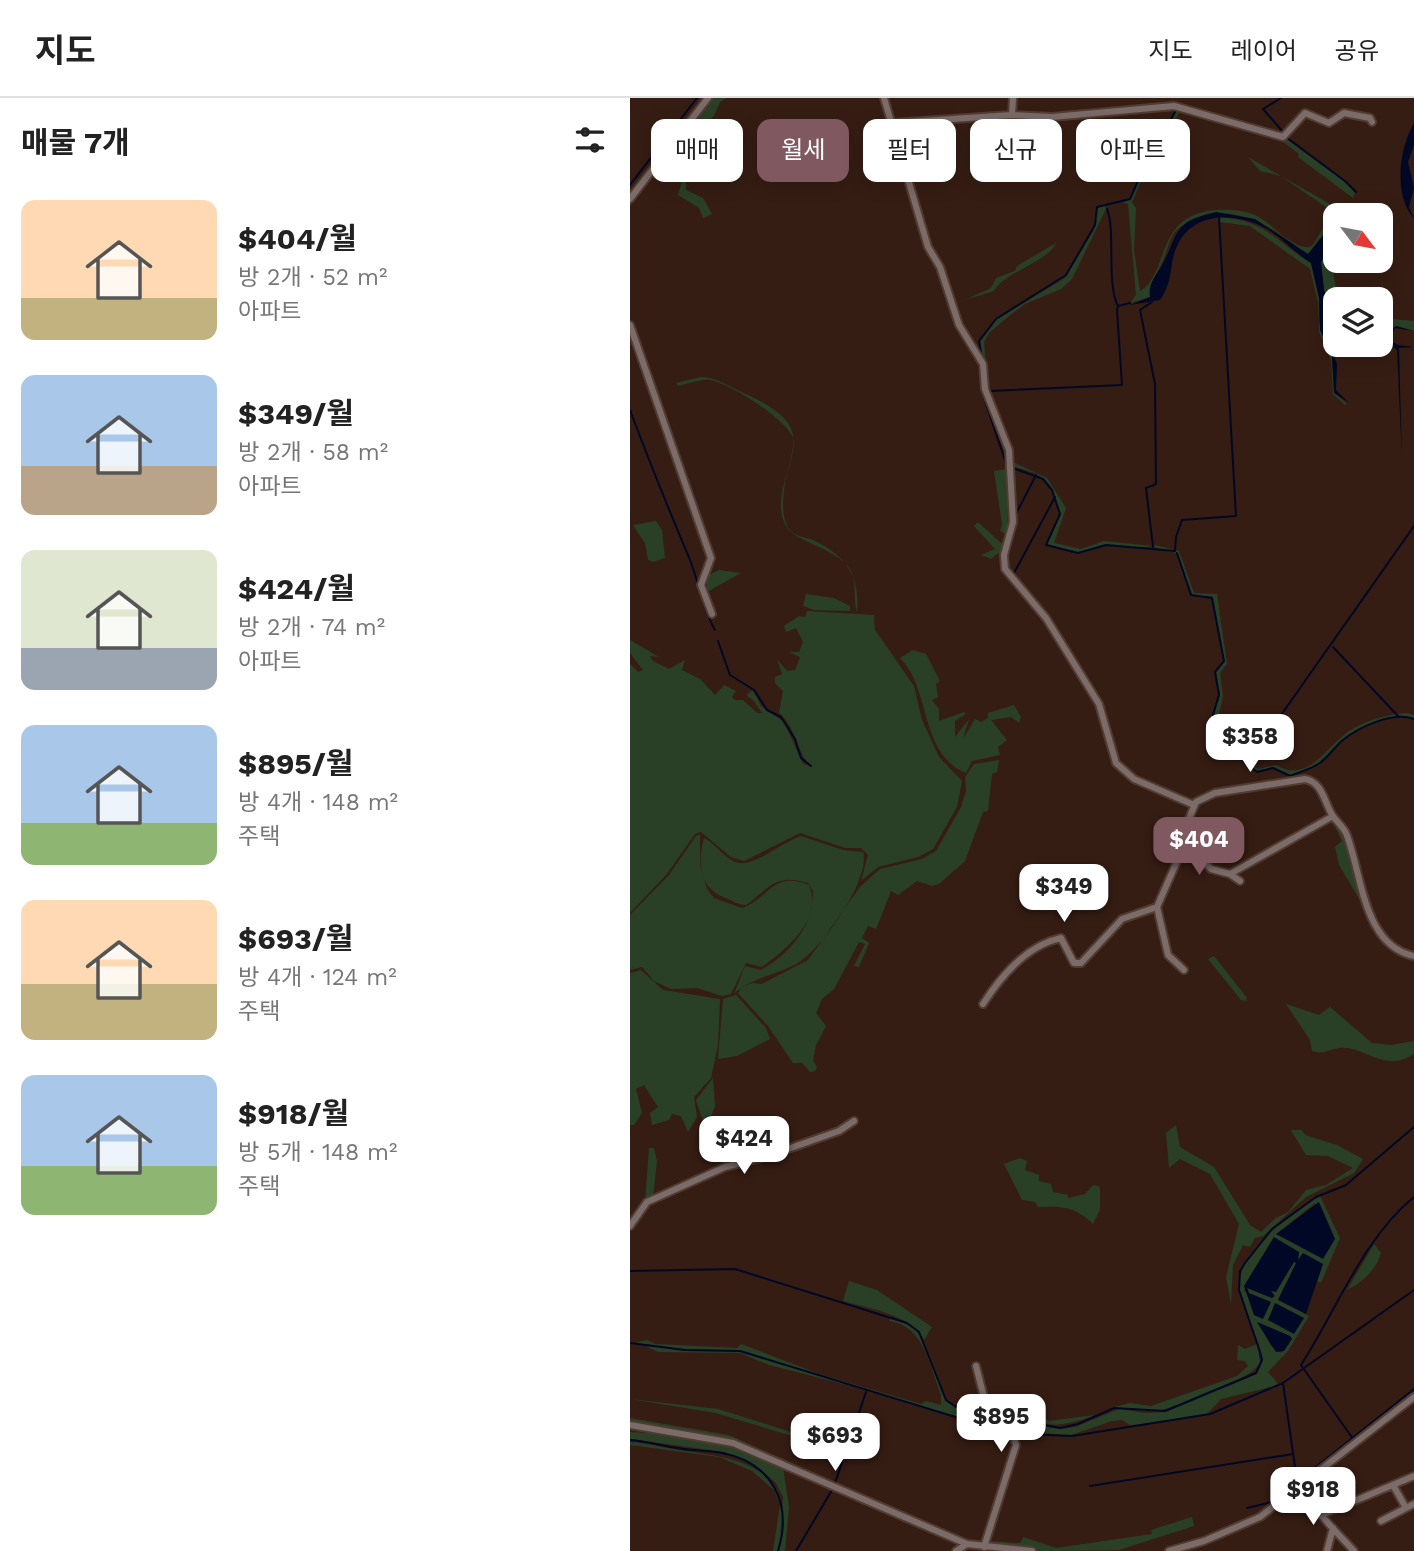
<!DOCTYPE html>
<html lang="ko">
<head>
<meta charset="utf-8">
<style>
	:root { --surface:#fff; --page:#f6f6f6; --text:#222; --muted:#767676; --line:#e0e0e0; --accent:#80585f }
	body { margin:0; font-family:"Work Sans","Noto Sans KR",sans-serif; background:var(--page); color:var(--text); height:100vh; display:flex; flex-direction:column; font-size:26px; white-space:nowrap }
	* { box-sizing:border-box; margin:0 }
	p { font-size:23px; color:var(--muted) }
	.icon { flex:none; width:38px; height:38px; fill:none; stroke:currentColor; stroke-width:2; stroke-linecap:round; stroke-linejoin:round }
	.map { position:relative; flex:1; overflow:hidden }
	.drawer { display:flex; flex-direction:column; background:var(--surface); width:630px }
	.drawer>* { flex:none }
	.guide { position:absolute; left:21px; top:21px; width:658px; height:63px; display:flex; gap:14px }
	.needle { width:46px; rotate:122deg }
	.fabs { position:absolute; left:693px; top:105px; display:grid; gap:14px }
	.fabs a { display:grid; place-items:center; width:70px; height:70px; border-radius:14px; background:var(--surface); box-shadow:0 4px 18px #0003; font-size:35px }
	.price { position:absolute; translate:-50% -60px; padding:0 16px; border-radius:14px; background:#fff; color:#222; font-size:23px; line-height:46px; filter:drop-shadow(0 2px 4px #0008) }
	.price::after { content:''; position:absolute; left:50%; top:42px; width:21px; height:16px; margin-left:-10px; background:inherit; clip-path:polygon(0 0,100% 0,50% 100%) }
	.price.selected { background:var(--accent); color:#fff }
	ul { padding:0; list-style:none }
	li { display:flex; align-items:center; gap:21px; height:175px; padding:0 21px }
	li span { display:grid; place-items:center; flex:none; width:196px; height:140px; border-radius:14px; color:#555 }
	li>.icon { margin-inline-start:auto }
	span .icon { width:84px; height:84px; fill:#fffc; stroke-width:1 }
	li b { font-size:30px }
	h2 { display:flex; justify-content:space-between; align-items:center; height:84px; padding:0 21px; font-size:30px }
	.chip { padding:0 24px; border-radius:14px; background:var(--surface); box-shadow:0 4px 18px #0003; font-size:24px; line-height:63px }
	.chip.selected { background:var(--accent); color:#fff }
	header { display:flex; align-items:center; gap:42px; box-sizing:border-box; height:98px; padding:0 35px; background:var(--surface); border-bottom:2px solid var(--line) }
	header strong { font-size:33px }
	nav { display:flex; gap:38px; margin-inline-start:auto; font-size:24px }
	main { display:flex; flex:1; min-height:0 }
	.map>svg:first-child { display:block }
	.green { fill:#294026; fill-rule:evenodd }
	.water { fill:#000826 }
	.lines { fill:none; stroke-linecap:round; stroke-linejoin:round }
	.stream { stroke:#000826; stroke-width:2 }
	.minor-casing { stroke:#523b31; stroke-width:10 }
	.minor { stroke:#7b6c69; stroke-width:6 }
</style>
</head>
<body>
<header>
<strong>지도</strong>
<nav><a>지도</a><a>레이어</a><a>공유</a></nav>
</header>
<main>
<section class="drawer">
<h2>매물 7개<svg class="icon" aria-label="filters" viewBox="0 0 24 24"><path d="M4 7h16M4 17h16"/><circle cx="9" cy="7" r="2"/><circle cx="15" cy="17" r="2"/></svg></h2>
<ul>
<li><span style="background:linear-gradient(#ffd9b3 70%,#c2b280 0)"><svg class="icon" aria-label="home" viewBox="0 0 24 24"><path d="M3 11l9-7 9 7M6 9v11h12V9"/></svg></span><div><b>$404/월</b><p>방 2개 · 52 m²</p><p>아파트</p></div></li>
<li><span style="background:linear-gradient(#a9c7e8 65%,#b9a48a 0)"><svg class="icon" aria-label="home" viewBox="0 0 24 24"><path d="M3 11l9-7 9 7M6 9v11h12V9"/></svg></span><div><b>$349/월</b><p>방 2개 · 58 m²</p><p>아파트</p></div></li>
<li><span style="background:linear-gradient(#dfe7d0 70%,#9aa5b1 0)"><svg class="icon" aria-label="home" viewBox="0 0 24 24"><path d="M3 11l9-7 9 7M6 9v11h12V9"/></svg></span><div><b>$424/월</b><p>방 2개 · 74 m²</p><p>아파트</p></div></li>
<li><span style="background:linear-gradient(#a9c7e8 70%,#8fb573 0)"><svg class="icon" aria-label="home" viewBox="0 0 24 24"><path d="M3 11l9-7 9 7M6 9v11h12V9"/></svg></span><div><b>$895/월</b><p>방 4개 · 148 m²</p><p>주택</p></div></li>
<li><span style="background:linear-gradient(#ffd9b3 60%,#c2b280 0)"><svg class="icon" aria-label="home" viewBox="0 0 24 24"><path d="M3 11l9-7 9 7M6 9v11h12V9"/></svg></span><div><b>$693/월</b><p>방 4개 · 124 m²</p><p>주택</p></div></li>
<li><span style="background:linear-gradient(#a9c7e8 65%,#8fb573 0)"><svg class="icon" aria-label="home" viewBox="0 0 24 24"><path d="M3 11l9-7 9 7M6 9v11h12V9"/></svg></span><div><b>$918/월</b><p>방 5개 · 148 m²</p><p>주택</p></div></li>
</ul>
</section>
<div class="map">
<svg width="784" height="1453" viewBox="0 0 784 1453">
	<rect width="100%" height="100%" fill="#361d13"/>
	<path class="green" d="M 81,0 L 97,0 L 90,4 L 84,18 L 63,37 L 55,53 L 56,92 L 73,100 L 82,116 L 73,120 L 69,110 L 48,97 L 52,83 L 46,64 L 57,35 L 0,108 L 0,103 Z
		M 548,10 L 597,23 L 596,26 L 550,13 L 529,53 L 511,68 L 511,84 L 502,104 L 506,110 L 504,152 L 510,193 C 535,180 528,131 564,117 C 581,110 610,110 627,118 C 643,126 665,155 682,148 L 703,114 L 651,78 L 630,73 L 618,59 L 712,113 C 701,124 694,147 678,156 C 667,150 658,141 648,135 C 617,114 579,106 548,131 C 540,137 538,151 534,160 C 529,174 519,183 520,199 L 500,205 L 506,197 L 498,106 L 493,105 C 505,99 510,80 508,68 L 524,55 Z
		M 627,35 L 655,40 L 719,87 L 725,95 L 723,100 L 668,59 L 669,56 L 652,43 Z
		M 474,106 L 476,111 L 442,181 L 431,191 L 395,206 L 379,218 L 359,235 L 354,244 L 358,291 L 383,364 L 417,380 L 436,410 L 424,445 L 451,451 L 474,443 L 523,448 L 506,450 L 476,447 L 448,455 L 417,446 L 431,416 L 422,391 L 414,381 L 405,375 L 382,368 L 380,352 L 356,291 L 350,244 L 367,221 L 435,180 L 464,132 L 467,111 Z
		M 590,119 C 637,123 645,143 681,165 L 689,200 L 689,224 L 702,258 L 704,294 L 717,306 L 715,307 L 703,296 L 701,262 L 689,234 L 688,204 L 680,171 L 620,128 L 590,124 Z
		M 705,134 L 703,174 L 708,201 L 705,201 L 705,217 L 694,192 L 691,164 Z
		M 426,145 C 419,163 373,175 364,193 L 335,202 L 361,190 L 366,180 L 385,173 L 387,168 Z
		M 751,220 L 784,223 L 784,233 L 766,228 L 759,233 L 751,232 Z
		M 71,279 C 87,279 101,290 116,296 C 190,331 156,346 153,405 C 153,414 154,424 159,431 C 165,439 175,439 183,442 C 216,458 230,477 227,514 C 223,503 227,486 221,473 C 210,451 164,444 156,428 C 141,401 163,371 164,344 C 164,325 98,284 80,282 C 71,281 57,286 48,288 L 46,285 Z
		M 376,371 L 378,437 L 370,433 L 372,426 L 364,373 Z
		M 26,423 L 32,432 L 35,460 L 23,464 L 18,462 L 15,445 L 3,427 Z
		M 348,424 L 371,445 L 377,441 L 372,456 L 368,455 L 361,461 L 351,457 L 365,451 L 344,428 Z
		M 525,447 L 549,453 L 564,495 L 587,496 L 597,566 L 590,575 L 593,598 L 588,621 L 610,655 L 614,656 L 609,658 L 583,620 L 590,596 L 586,573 L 594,564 L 582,498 L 563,498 L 547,455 L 524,449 Z
		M 89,472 L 111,475 L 77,494 L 77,478 Z
		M 176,496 L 204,500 L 220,508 L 220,513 L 184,512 L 173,508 Z
		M 177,513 L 244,517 L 245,532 L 284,588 L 292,622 L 309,659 L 332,683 L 327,709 L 303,751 L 288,759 L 248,769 L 231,783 L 238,757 L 231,750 L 215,750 L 170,735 L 114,763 L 101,759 L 71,734 L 65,736 L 36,777 L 0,815 L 0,566 L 8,574 L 13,572 L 0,555 L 0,542 L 29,559 L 20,558 L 23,563 L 39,571 L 55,562 L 52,572 L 70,581 L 85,597 L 94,587 L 106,593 L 102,599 L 105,602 L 113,602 L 127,615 L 132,615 L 123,602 L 116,597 L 123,592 L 131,608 L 154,624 L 173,666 L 181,668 C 167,656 166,628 149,615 L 153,593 L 145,585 L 145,579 L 152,576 L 147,561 L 157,573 L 165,572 L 170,559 L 159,554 L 169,554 L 173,544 L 166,530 L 156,534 L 154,528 L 169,518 L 175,519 Z
		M 283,552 L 296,556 L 310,583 L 306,586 L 308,599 L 302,602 L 309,611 L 309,623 L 334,614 L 336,616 L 325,623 L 325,639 L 339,621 L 333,641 L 345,621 L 351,624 L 358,620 L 358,615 L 384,607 L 391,619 L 389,625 L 381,619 L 361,622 L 377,642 L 368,649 L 370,657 L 342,663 L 336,675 C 289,656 302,592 270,560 Z
		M 777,615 L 784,617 L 784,620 L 761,619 L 736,628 L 715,639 L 686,667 L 661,677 L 642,669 L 627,673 L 611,660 L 628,671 L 646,667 C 676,685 693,654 714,637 C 730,624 757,616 777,615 Z
		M 369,662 L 367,674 L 362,676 L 358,713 L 353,714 L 335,763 L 309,786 L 302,788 L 287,783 L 268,797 L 261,793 L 246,831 L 238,828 L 232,840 L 239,845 L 229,869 L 224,868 L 235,846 L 229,844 L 204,891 L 192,901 L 186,915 L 196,928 L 186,947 L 183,963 L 187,969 L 185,973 L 180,974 L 172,965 L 163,965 L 138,928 L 108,895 L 112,889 L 122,885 L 132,886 L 178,862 L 230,789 L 250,771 L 292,761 L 306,753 L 331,709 L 336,693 L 335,679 L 344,666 Z
		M 701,720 L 717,742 L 737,814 L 709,767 L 705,749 L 712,743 Z
		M 70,736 L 70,768 L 77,791 L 84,800 L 112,810 C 139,801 142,772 179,787 C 194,822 155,852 132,869 L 116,865 L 101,896 L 92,898 L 67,890 L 41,891 L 24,883 L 12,869 L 0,872 L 0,817 L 39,777 L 66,738 Z
		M 171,738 L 213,752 L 233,754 C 241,781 190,854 166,866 C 147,876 117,882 104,896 L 115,868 L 131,872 C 160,856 184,828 183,793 L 178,785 C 144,775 140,790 116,807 C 108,807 103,803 96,800 C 69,790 67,766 74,740 C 85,745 93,759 105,764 C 122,771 152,744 171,738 Z
		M 584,858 L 617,900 L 616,903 L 611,902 L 578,861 Z
		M 11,872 L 33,892 L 90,901 L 88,947 L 81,980 L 64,999 L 67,1019 L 58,1034 L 51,1018 L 42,1016 L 39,1022 L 22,1027 L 20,1015 L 28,1009 L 14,987 L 6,991 L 12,1015 L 4,1027 L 0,1027 L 0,875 Z
		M 106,897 L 136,930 L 140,941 L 107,958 L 88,961 L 93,901 Z
		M 656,906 L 689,917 L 700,909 L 742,945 L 761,947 L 784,943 L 784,956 C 753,976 735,947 709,950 C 699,951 694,957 682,953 L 680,942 Z
		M 83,980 L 85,1008 L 76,1032 L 66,1002 Z
		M 546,1027 L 550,1049 L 584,1069 L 620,1127 L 631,1134 L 646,1120 L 658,1114 L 676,1092 L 696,1087 L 723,1070 L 698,1058 L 676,1057 L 661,1032 L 672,1032 L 675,1037 L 707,1047 L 733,1061 L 724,1075 L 676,1099 L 633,1138 L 625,1140 L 620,1149 L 613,1147 L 603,1167 L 601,1207 L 596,1179 L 609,1126 L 580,1076 L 550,1061 L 539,1070 L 536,1035 Z
		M 19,1050 L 24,1050 L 27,1063 L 23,1100 L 15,1105 Z
		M 390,1060 L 397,1063 L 395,1072 L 409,1077 L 409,1083 L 421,1086 L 423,1094 L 438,1097 L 438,1100 L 455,1096 L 463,1087 L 470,1089 L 470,1112 L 463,1126 C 447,1110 433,1107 408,1109 L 405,1104 L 392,1102 L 374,1066 Z
		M 690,1098 L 710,1140 L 691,1185 L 687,1183 L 693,1166 L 668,1162 L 644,1139 L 614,1193 L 641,1204 L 619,1195 L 617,1190 L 642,1200 L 640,1193 L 646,1193 L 664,1163 L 667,1165 L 648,1201 L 679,1218 L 658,1253 L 638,1274 L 649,1287 L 591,1301 L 577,1316 L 527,1325 L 500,1327 L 492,1322 L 482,1323 L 441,1337 L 386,1334 L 374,1321 L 430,1331 L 445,1329 L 489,1311 L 515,1315 L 536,1314 L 627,1276 L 633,1262 C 628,1239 616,1217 610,1194 C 601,1159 663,1113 690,1098 ZM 685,1105 L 703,1137 L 693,1161 L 659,1126 ZM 628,1225 L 660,1238 L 651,1255 L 641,1248 Z
		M 744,1146 L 751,1155 C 746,1173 732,1184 717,1192 Z
		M 219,1183 L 247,1192 L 302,1229 L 294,1242 C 280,1216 240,1211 213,1203 Z
		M 260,1220 L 282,1228 L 289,1236 L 318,1305 L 371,1324 L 382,1336 L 237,1292 L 139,1267 L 110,1255 L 28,1254 L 12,1246 L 0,1246 L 17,1242 L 25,1246 L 107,1250 L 111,1246 L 189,1276 L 291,1306 L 296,1303 L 311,1307 L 311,1297 C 300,1269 294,1227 259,1223 Z
		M 627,1246 L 630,1264 C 623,1282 545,1311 524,1313 C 509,1314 495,1308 480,1310 L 500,1305 L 521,1308 L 607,1278 L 618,1268 L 615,1263 L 607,1262 L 608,1247 L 615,1251 Z
		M 0,1301 L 88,1311 L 161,1334 L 172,1341 L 86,1315 Z
		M 368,1308 L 392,1318 L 411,1317 L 419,1323 L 465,1317 C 427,1332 413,1327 374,1318 Z
		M 0,1320 L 99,1337 L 204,1384 L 203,1387 L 100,1342 L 0,1325 Z
		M 0,1334 C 59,1336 99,1345 153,1369 L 159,1409 L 155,1453 L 149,1453 L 153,1399 L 146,1385 L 130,1371 L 95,1354 L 0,1341 Z
		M 0,1344 C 17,1345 31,1349 48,1352 C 113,1361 169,1368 147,1453 L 143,1453 L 150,1407 L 144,1392 L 122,1373 L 89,1359 L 0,1347 Z
		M 562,1419 L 564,1428 L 489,1452 L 410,1453 L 357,1447 L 358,1443 L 390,1445 L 393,1439 L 426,1450 L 522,1436 L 521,1432 Z"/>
	<path class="water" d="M 784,25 L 784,47 L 778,64 L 784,90 L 779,109 L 784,121 C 764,97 768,53 784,25 Z
		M 586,114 L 625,121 L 678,156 L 705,122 L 703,143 L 691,164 L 694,192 L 705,222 L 693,215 L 694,235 L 707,266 L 706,292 L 719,305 L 704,295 L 702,258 L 690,232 L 689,200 L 681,165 C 664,155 648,135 629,127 C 601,115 564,115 548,146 C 538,166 545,180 530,202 L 500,207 L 520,199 C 518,186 525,179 531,169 C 550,135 541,124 586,114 Z
		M 766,228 L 784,233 L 765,230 L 759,241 L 768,247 L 784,249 L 769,250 L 772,362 L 767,252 L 759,245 L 756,236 L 751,235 L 751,232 L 759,233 Z
		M 689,1104 L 705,1141 L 693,1161 L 646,1136 Z
		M 644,1139 L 669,1154 L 668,1162 L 673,1155 L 693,1166 L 676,1216 L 648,1202 L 666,1165 L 664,1164 L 646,1194 L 641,1193 L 645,1198 L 642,1200 L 617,1190 L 619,1195 L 641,1204 L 633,1221 L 624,1217 L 614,1188 Z
		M 645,1205 L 674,1220 L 664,1236 L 638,1222 Z
		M 627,1224 L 660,1238 L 662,1241 L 654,1253 L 646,1254 Z"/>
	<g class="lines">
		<path class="stream" d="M 651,0 L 633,11 L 654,35
			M 548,7 L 606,23
			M 656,39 L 715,83 L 726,94
			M 0,87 L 67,0
			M 477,111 C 486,133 476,185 488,208
			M 522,204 L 510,212 L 525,286 L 526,386 L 516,390 L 523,449
			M 352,260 L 349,243 L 366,221 L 436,177 L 465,127 L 467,109 L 500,101 L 508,83 L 507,67 L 525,52 L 547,10
			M 356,264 L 359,293 L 492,287 L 487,212 L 488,208 L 500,205
			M 349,266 L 352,294 L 376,365
			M 0,312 C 19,363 39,412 60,462 C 69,485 72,510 85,532
			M 383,370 L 413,381 L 422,392 L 430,416 L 416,447 L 448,455 L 476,447 L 545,453 L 546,439 L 552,422 L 606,418 L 589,119
			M 385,418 L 406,377
			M 547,455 L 561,497 L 582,500 L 594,563 L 585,574 L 589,597 L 582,620 L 611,661 L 627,674 L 643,670 L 660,678 C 670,674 681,671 690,665 C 700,658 704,649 713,642 C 729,629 763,613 784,621
			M 383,477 L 425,399
			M 88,543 L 100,577 L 124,592 L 137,612 L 151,619 L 165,641 L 171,660 L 181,668
			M 703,549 L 768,618
			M 610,658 L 630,647 L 784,428
			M 0,1173 L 105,1171 L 277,1225 L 289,1234 L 316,1302 L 326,1309 L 358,1317
			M 0,1245 L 55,1252 L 110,1253 L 381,1336
			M 653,1285 L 667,1383
			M 376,1320 L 430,1330 L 448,1326 L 484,1310 L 535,1313 L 626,1275 L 632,1262 L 630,1254 L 609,1192 L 610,1173 L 615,1165 L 642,1131 L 686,1099 L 716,1087 L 784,1029
			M 393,1336 L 442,1338 L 580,1316 L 653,1285 L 784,1192
			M 723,1341 L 671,1267 C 706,1213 734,1139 784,1099
			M 0,1342 C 17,1343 32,1348 48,1350 C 62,1353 77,1352 92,1355 C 142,1365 163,1405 148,1453
			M 205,1385 L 236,1294
			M 460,1388 L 663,1356
			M 617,1410 L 642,1404 L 784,1291
			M 166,1453 L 202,1392"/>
		<g class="minor-casing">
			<path id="minor" d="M 254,0 L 298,149 L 310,169 L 329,227 L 353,266 L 355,291 L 379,352 L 383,424 L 374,457 L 375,471 L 416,520 L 469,606 L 486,665 L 504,681 L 564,707
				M 382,17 L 383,0
				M 262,25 L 382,17 L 422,19 L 544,8 L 653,39 L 675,15 L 699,25 L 714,15 L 740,20 L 742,24
				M 0,101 L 78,0
				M 0,227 L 81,460 L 71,487 L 82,516
				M 553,742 L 581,771 L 600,776 L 610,783
				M 600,776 L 703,718
				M 554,872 L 538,857 L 527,809 L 548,761 L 556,728 L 566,704 L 585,695 L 675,681 C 691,684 694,701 700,713 C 704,722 712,727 716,735 C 732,774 732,847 784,858
				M 353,906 C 371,878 397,847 431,840 L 444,865 L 451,865 L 492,821 L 527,809
				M 0,1128 L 17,1104 L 95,1069 L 135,1059 L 209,1033 L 224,1023
				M 346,1268 L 354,1299 L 381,1331 L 386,1347 L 354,1449
				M 0,1327 L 103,1345 L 337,1446 L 402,1453
				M 673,1386 C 683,1413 705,1432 724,1453
				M 763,1387 L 776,1410
				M 691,1417 L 784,1378
				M 751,1423 L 784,1406
				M 326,1453 L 337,1446
				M 539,1453 L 574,1443 L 630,1419 L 784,1299
				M 697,1453 L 703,1430"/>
		</g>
		<use href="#minor" class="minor"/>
	</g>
</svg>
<div class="fabs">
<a><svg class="needle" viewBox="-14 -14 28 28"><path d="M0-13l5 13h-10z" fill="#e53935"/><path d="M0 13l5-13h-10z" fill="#767676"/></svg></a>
<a><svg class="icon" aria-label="layers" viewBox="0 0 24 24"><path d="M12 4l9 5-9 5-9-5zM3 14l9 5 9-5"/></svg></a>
</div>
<b class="price" style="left:620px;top:676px">$358</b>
<b class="price selected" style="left:569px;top:779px">$404</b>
<b class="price" style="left:434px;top:826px">$349</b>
<b class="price" style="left:114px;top:1078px">$424</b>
<b class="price" style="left:371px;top:1356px">$895</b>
<b class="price" style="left:205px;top:1375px">$693</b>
<b class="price" style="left:683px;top:1429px">$918</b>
<div class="guide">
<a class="chip">매매</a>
<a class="chip selected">월세</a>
<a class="chip">필터</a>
<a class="chip">신규</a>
<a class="chip">아파트</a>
</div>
</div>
</main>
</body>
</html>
